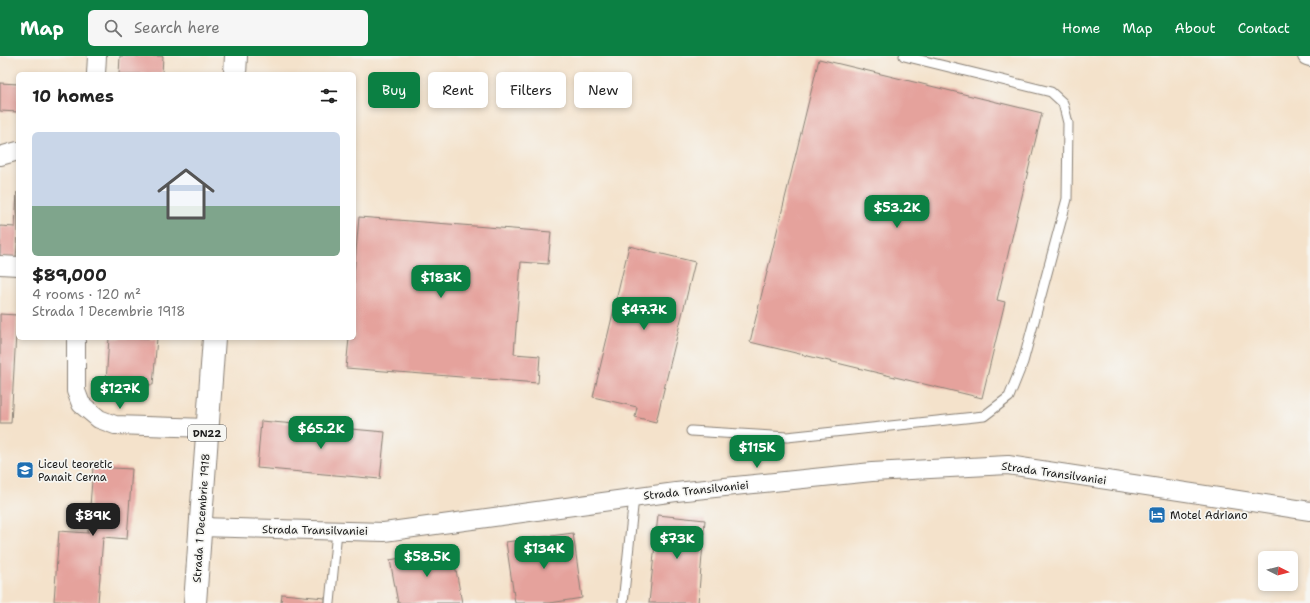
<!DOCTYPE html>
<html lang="en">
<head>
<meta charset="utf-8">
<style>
	:root { --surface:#fff; --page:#f6f6f6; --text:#222; --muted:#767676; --accent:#0b8043 }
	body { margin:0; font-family:"Shantell Sans",sans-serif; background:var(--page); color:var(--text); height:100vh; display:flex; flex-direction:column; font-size:15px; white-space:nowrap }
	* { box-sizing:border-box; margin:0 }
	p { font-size:13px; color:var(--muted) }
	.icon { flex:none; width:22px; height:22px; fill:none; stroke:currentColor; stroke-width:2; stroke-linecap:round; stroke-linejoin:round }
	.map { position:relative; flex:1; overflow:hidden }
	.side { position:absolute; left:16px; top:16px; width:340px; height:268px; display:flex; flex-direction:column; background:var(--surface); border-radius:6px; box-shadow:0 2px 6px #0003 }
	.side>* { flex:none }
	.banner { position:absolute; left:368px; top:16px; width:380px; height:36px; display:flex; gap:8px }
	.needle { width:26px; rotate:96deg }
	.fabs { position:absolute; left:1258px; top:495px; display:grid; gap:8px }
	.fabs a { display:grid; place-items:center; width:40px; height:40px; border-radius:6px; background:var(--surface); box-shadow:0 2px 6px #0003; font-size:20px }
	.price { position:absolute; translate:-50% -34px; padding:0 9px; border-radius:8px; background:var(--accent); color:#fff; font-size:13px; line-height:26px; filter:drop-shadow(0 1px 2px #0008) }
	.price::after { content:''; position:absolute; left:50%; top:24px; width:12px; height:9px; margin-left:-6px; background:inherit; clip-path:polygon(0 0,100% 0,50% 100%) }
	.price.on { background:#222; color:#fff }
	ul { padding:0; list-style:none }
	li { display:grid; align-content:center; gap:8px; height:212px; padding:0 16px }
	li span { display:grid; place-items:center; height:124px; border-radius:6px; color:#555 }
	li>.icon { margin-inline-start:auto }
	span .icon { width:72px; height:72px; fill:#fffc; stroke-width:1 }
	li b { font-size:17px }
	h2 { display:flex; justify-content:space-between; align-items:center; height:48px; padding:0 16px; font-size:17px }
	.pill { padding:0 14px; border-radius:6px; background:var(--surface); box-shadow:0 2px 6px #0003; font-size:14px; line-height:36px }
	.pill.on { background:var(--accent); color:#fff }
	header { display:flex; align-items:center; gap:24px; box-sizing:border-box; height:56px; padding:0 20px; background:var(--accent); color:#fff }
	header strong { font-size:19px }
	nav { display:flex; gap:22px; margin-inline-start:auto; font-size:14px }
	.search { width:280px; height:36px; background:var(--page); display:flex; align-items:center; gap:10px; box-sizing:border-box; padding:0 14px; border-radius:6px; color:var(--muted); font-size:15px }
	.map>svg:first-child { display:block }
	.building { fill:#e5a29c }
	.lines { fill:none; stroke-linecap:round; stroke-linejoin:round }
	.lane-casing { stroke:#887f74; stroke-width:11 }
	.street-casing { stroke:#887f74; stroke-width:20 }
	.primary-casing { stroke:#887f74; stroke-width:24 }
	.lane { stroke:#fff; stroke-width:9 }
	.street { stroke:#fff; stroke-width:18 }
	.primary { stroke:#fff; stroke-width:22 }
	.labels { text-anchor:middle; stroke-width:3.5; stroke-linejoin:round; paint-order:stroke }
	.shield { fill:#f6f6f2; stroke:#5d5d5c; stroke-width:1 }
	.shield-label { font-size:10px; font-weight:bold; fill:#1c1c1c }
	.poi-label { font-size:11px; fill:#1c1c1c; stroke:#f6f6f2; text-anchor:start }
	.street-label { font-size:11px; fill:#1c1c1c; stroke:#f6f6f2 }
</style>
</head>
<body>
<header>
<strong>Map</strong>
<div class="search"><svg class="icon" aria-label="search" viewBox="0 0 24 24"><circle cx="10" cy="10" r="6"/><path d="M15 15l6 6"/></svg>Search here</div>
<nav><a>Home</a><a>Map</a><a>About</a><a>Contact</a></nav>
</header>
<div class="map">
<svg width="1310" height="547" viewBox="0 0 1310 547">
	<rect width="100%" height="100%" fill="#f6f6f2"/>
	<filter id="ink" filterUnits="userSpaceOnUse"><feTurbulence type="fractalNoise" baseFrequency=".025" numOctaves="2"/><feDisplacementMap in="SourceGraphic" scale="8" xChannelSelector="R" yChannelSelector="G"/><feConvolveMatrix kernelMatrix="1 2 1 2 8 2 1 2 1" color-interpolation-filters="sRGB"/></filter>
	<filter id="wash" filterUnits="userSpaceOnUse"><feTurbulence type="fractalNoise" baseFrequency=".012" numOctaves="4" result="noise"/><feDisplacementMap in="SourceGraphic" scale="16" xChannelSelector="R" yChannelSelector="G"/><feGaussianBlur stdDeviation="0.9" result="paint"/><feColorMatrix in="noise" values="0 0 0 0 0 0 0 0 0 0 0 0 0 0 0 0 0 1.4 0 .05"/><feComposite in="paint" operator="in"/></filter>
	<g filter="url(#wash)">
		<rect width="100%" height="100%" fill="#f4e2cb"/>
		<g id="blocks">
			<path class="building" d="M 120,0 L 163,0 L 162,18 L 119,18 Z
				M 819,3 L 1042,57 L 997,244 L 1005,246 L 982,342 L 750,286 Z
				M 0,27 L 18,28 L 18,56 L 0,55 Z
				M 17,136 L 18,178 L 16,202 L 0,201 L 0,170 L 15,171 Z
				M 359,161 L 551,176 L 548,208 L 521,206 L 514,298 L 540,300 L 538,327 L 346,312 L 349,282 L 354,282 L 354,218 Z
				M 629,190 L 695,206 L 656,366 L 635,361 L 637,351 L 593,341 Z
				M 0,258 L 17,259 L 11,367 L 0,367 Z
				M 109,282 L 157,282 L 153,329 L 106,326 Z
				M 261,365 L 385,376 L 380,423 L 257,412 Z
				M 93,411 L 132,413 L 127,483 L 103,481 L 98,547 L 54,545 L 59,475 L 88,477 Z
				M 658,459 L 705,464 L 698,547 L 649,547 Z
				M 573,477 L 582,542 L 550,547 L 515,547 L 506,486 Z
				M 452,492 L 462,547 L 398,547 L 390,504 Z
				M 282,538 L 325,542 L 325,547 L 281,547 Z"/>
		</g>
	</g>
	<g filter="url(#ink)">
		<use href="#blocks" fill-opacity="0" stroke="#887f74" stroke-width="1"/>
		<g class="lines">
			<g class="lane-casing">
				<path id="lane" d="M 691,375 L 787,381 L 984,360 L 1009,341 L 1023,306 L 1067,143 L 1068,67 L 1063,47 L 1051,36 L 904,0
					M 330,547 L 337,475
					M 623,547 L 634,441"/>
			</g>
			<g class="street-casing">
				<path id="street" d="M 1307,0 L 1310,1
					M 96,18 L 97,0
					M 0,100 L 18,95
					M 0,209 L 18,210
					M 76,282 L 76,335 L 81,348 L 99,363 L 115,369 L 207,372
					M 200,471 L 384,476 L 676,436 L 872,416 L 1008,409 L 1310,455"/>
			</g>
			<g class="primary-casing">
				<path id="primary" d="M 235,18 L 236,0
					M 195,547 L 214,282"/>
			</g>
			<use href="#lane" class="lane"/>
			<use href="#street" class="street"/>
			<use href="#primary" class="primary"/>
		</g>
	</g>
	<defs>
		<g id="university-square" transform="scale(0.9)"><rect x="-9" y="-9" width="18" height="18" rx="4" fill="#1f6fb2" stroke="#f6f6f2"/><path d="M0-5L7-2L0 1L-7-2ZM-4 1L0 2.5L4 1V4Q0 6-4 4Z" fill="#fff"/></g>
		<g id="hotel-square" transform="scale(0.9)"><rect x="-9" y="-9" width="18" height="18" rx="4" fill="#1f6fb2" stroke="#f6f6f2"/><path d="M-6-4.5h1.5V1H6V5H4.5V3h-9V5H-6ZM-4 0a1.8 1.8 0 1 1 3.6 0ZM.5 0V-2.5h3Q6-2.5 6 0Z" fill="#fff"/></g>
	</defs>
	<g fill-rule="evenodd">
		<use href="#university-square" x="25" y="414"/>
		<use href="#hotel-square" x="1157" y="459"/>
	</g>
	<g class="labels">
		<rect class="shield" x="188" y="369" width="38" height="16" rx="3"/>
		<g class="shield-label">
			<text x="207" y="381">DN22</text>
		</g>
		<g class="poi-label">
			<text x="38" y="412">Liceul teoretic<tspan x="38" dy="13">Panait Cerna</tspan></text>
			<text x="1170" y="463">Motel Adriano</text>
		</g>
		<g class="street-label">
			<text transform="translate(1054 417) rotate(8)" y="4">Strada Transilvaniei</text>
			<text transform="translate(696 434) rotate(-6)" y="4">Strada Transilvaniei</text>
			<text transform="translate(201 462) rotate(-86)" y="4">Strada 1 Decembrie 1918</text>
			<text transform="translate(315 474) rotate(1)" y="4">Strada Transilvaniei</text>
		</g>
	</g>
</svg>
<div class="fabs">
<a><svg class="needle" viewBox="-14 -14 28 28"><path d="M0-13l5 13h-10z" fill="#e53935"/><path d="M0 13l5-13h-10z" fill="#767676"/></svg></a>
</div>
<b class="price" style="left:897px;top:173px">$53.2K</b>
<b class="price" style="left:441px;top:243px">$183K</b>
<b class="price" style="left:644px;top:275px">$47.7K</b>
<b class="price" style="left:120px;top:354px">$127K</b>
<b class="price" style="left:321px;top:394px">$65.2K</b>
<b class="price" style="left:757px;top:413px">$115K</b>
<b class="price on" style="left:93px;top:481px">$89K</b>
<b class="price" style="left:677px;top:504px">$73K</b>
<b class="price" style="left:544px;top:514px">$134K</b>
<b class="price" style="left:427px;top:522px">$58.5K</b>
<div class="banner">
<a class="pill on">Buy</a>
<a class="pill">Rent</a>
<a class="pill">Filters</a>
<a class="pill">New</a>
</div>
<section class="side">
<h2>10 homes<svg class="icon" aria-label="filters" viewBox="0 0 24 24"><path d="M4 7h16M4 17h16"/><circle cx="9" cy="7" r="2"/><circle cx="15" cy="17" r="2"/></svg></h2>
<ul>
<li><span style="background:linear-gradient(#c9d6e8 60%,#7fa58c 0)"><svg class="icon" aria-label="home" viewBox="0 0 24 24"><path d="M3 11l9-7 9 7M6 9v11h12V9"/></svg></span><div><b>$89,000</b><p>4 rooms · 120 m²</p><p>Strada 1 Decembrie 1918</p></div></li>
</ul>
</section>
</div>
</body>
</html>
